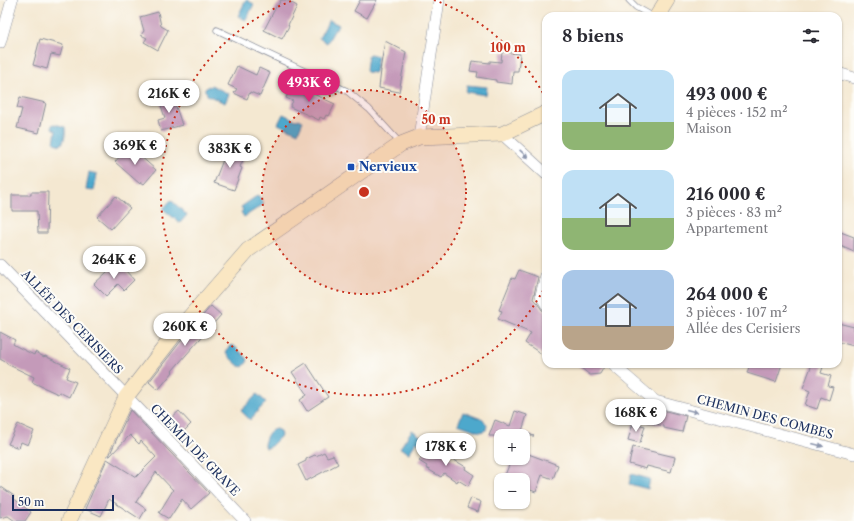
<!DOCTYPE html>
<html lang="fr">
<head>
<meta charset="utf-8">
<style>
	:root { --surface:#fff; --page:#f7f7f7; --text:#2b2b33; --muted:#7c7c81; --accent:#db2777 }
	body { margin:0; font-family:"Libre Caslon Text",serif; background:var(--page); color:var(--text); height:100vh; display:flex; flex-direction:column; font-size:15px; white-space:nowrap }
	* { box-sizing:border-box; margin:0 }
	p { font-size:13px; color:var(--muted) }
	.icon { flex:none; width:22px; height:22px; fill:none; stroke:currentColor; stroke-width:2; stroke-linecap:round; stroke-linejoin:round }
	.map { position:relative; flex:1; overflow:hidden }
	.side { position:absolute; left:542px; top:12px; width:300px; height:356px; display:flex; flex-direction:column; background:var(--surface); border-radius:12px; box-shadow:0 1px 3px #0004 }
	.side>* { flex:none }
	.fabs { position:absolute; left:494px; top:429px; display:grid; gap:8px }
	.fabs a { display:grid; place-items:center; width:36px; height:36px; border-radius:8px; background:var(--surface); box-shadow:0 1px 3px #0004; font-size:20px }
	.scale { position:absolute; left:12px; bottom:10px; width:102px; box-sizing:border-box; padding-left:4px; border:2px solid #1b2f5e; border-top:0; font-size:11px; line-height:14px; white-space:nowrap; color:#1b2f5e; -webkit-text-stroke:3px #fdfcf7; paint-order:stroke }
	.price { position:absolute; translate:-50% -34px; padding:0 9px; border-radius:14px; background:#fff; color:#222; font-size:13px; line-height:26px; filter:drop-shadow(0 1px 2px #0008) }
	.price::after { content:''; position:absolute; left:50%; top:24px; width:12px; height:9px; margin-left:-6px; background:inherit; clip-path:polygon(0 0,100% 0,50% 100%) }
	.price.current { background:var(--accent); color:#fff }
	ul { padding:0; list-style:none }
	li { display:flex; align-items:center; gap:12px; height:100px; padding:0 20px }
	li span { display:grid; place-items:center; flex:none; width:112px; height:80px; border-radius:12px; color:#555 }
	li>.icon { margin-inline-start:auto }
	span .icon { width:48px; height:48px; fill:#fffc; stroke-width:1 }
	li b { font-size:17px }
	h2 { display:flex; justify-content:space-between; align-items:center; height:48px; padding:0 20px; font-size:17px }
	.map>svg:first-child { display:block }
	.water { fill:#4ea8cc; stroke:#346c95 }
	.building { fill:#c49ab9 }
	.lines { fill:none; stroke-linecap:round; stroke-linejoin:round }
	.lane-casing { stroke:#888c98; stroke-width:7 }
	.street-casing { stroke:#888c98; stroke-width:12 }
	.secondary-casing { stroke:#888c98; stroke-width:16 }
	.lane { stroke:#fff; stroke-width:5.5 }
	.street { stroke:#fff; stroke-width:11 }
	.secondary { stroke:#fae7c3; stroke-width:15 }
	.oneway { fill:#8d97ae }
	.ring { fill:none; stroke:#c8321e; stroke-width:2; stroke-dasharray:2 4 }
	.transit-dot { fill:#1a4fb4; stroke:#fdfcf7; stroke-width:1.5 }
	.labels { text-anchor:middle; stroke-width:4; stroke-linejoin:round; paint-order:stroke }
	.transit-label { font-size:12px; font-weight:bold; fill:#164399; stroke:#fdfcf7; text-anchor:start }
	.street-label { font-size:12px; fill:#1b2f5e; stroke:#fdfcf7 }
	.centre { fill:#c8321e; stroke:#fdfcf7; stroke-width:2 }
	.ring-label { font-size:12px; text-anchor:middle; font-weight:bold; fill:#c8321e; stroke:#fdfcf7; stroke-width:4; stroke-linejoin:round; paint-order:stroke }
</style>
</head>
<body>
<div class="map">
<svg width="854" height="521" viewBox="0 0 854 521">
	<rect width="100%" height="100%" fill="#fdfcf7"/>
	<filter id="ink" filterUnits="userSpaceOnUse"><feTurbulence type="fractalNoise" baseFrequency=".025" numOctaves="2"/><feDisplacementMap in="SourceGraphic" scale="8" xChannelSelector="R" yChannelSelector="G"/><feConvolveMatrix kernelMatrix="1 2 1 2 8 2 1 2 1" color-interpolation-filters="sRGB"/></filter>
	<filter id="wash" filterUnits="userSpaceOnUse"><feTurbulence type="fractalNoise" baseFrequency=".012" numOctaves="4" result="noise"/><feDisplacementMap in="SourceGraphic" scale="16" xChannelSelector="R" yChannelSelector="G"/><feGaussianBlur stdDeviation="0.9" result="paint"/><feColorMatrix in="noise" values="0 0 0 0 0 0 0 0 0 0 0 0 0 0 0 0 0 1.4 0 .05"/><feComposite in="paint" operator="in"/></filter>
	<g filter="url(#wash)">
		<rect width="100%" height="100%" fill="#f4e8d1"/>
		<path class="water" d="M 246,0 L 254,4 L 246,20 L 238,16 Z
			M 329,20 L 339,25 L 337,28 L 335,29 L 327,43 L 319,38 Z
			M 370,54 L 378,56 L 375,72 L 374,73 L 367,72 L 366,70 L 368,55 Z
			M 211,85 L 229,94 L 225,103 L 207,95 L 207,93 L 205,91 L 205,89 L 208,86 L 210,87 Z
			M 467,85 L 487,87 L 486,95 L 466,92 Z
			M 283,114 L 296,120 L 299,119 L 303,121 L 298,133 L 278,124 Z
			M 55,124 L 65,127 C 66,133 65,140 61,145 L 54,143 L 56,130 L 53,129 L 52,127 L 52,125 Z
			M 89,172 L 97,174 L 94,191 L 86,190 Z
			M 258,195 L 264,204 L 244,217 L 241,212 L 243,210 L 241,207 Z
			M 171,200 L 187,215 L 180,223 L 163,209 Z
			M 231,345 L 232,347 L 233,345 L 248,359 L 247,360 L 248,361 L 243,367 L 241,366 L 240,367 L 226,354 L 227,352 L 225,351 Z
			M 257,394 L 266,402 L 250,420 L 241,411 Z
			M 463,412 L 484,420 L 484,421 L 487,425 L 486,430 L 480,432 L 458,424 Z
			M 276,429 L 280,431 L 281,436 L 270,447 L 266,448 L 264,444 C 266,437 268,430 276,429 Z
			M 412,430 L 423,438 L 419,443 L 417,441 L 409,453 L 400,448 Z
			M 631,474 L 650,479 L 648,489 L 629,484 Z"/>
		<g id="blocks">
			<path class="building" d="M 281,0 L 286,0 L 297,6 L 288,25 L 289,26 L 282,39 L 264,30 L 277,5 L 278,5 Z
				M 360,0 L 377,0 L 367,18 L 354,11 Z
				M 158,12 L 161,26 L 168,30 L 158,50 L 144,42 L 147,38 L 141,35 L 144,31 L 140,17 Z
				M 40,39 L 63,45 L 60,56 L 51,54 L 47,69 L 33,65 Z
				M 385,41 L 406,52 L 399,92 L 379,88 L 381,70 L 380,70 Z
				M 502,52 L 520,54 L 518,71 L 513,71 L 512,84 L 496,82 L 496,80 L 477,77 L 478,72 L 470,71 L 472,61 L 490,63 L 490,61 L 501,62 Z
				M 237,66 L 256,75 L 259,68 L 270,73 L 260,96 L 250,92 L 247,99 L 234,93 L 237,89 L 228,85 Z
				M 292,84 L 335,104 L 329,116 L 326,115 L 324,119 L 320,117 L 319,120 L 290,107 L 293,101 L 286,98 Z
				M 172,95 L 182,125 L 161,131 L 158,120 L 165,118 L 159,99 Z
				M 20,97 L 46,103 L 39,133 L 17,128 L 22,109 L 17,108 Z
				M 129,146 L 156,170 L 144,184 L 141,182 L 140,184 L 115,162 Z
				M 228,147 L 246,153 L 240,167 L 242,168 L 234,190 L 214,183 Z
				M 31,192 L 48,192 L 47,233 L 38,233 L 37,211 L 12,211 L 12,195 L 31,195 Z
				M 116,196 L 130,208 L 111,229 L 97,217 Z
				M 838,231 L 854,237 L 854,252 L 838,245 Z
				M 118,262 L 134,280 L 124,290 L 118,284 L 106,296 L 94,284 Z
				M 519,270 L 538,277 L 533,299 L 538,304 L 542,310 L 546,311 L 546,357 L 525,343 L 531,333 L 498,319 L 502,311 L 499,310 L 512,278 L 515,279 Z
				M 211,306 L 221,315 L 172,371 L 173,372 L 158,390 L 149,382 L 181,341 Z
				M 838,323 L 854,327 L 854,346 L 838,342 Z
				M 0,332 L 15,340 L 13,344 L 16,346 L 34,355 L 35,352 L 44,357 L 45,356 L 70,368 L 66,378 L 76,382 L 69,397 L 59,392 L 58,394 L 32,382 L 34,377 L 7,364 L 7,363 L 0,359 Z
				M 306,363 L 328,397 L 307,411 L 300,400 L 307,395 L 292,372 Z
				M 576,364 L 605,364 L 605,365 L 600,374 L 590,375 Z
				M 750,364 L 782,364 L 776,382 L 747,373 Z
				M 812,364 L 824,364 L 821,373 L 831,376 L 828,386 L 833,387 L 829,400 L 821,397 L 817,409 L 805,405 L 810,391 L 803,388 Z
				M 654,408 L 686,416 L 682,432 L 664,428 L 664,426 L 647,422 L 651,413 L 654,412 Z
				M 130,410 L 209,493 L 191,509 L 182,499 L 169,519 L 159,513 L 173,490 L 156,472 L 136,502 L 146,509 L 140,519 L 109,499 L 101,516 L 85,509 L 107,459 L 136,477 L 156,457 L 141,441 L 139,444 L 130,435 L 110,456 L 109,456 Z
				M 179,411 L 191,424 L 183,432 L 171,418 Z
				M 515,411 L 527,415 L 522,431 L 534,436 L 489,436 L 495,420 L 510,426 Z
				M 633,423 L 645,426 L 640,443 L 628,440 Z
				M 18,424 L 34,431 L 28,445 L 21,442 L 19,448 L 8,444 Z
				M 633,447 L 675,457 L 671,472 L 647,466 L 646,469 L 629,464 Z
				M 427,449 L 435,454 L 437,450 L 466,467 L 465,469 L 474,475 L 468,486 L 458,480 L 457,482 L 444,473 L 441,477 L 426,468 L 427,466 L 419,461 Z
				M 324,452 L 327,457 L 333,455 L 338,464 L 306,481 L 298,465 L 306,461 L 306,459 L 315,455 L 316,456 Z
				M 523,452 L 558,465 L 553,479 L 542,475 L 536,492 L 525,488 L 528,480 L 503,480 L 512,458 L 523,458 Z
				M 0,486 L 14,496 L 13,498 L 31,512 L 25,521 L 15,521 L 8,516 L 0,518 Z
				M 471,498 L 481,502 L 478,512 L 467,508 Z"/>
		</g>
	</g>
	<g filter="url(#ink)">
		<use href="#blocks" fill-opacity="0" stroke="#888c98" stroke-width="1"/>
		<g class="lines">
			<g class="lane-casing">
				<path id="lane" d="M 629,0 L 636,7 L 652,16
					M 217,30 L 347,91 L 369,109 L 401,144"/>
			</g>
			<g class="street-casing">
				<path id="street" d="M 0,43 L 12,0
					M 838,73 L 854,78
					M 502,134 L 546,174
					M 419,137 L 439,0
					M 0,265 L 183,455 L 245,521
					M 546,275 L 541,295 L 546,304
					M 612,364 L 655,401 L 854,454"/>
			</g>
			<g class="secondary-casing">
				<path id="secondary" d="M 657,16 L 667,0
					M 69,521 L 126,397 L 174,335 L 241,258 L 248,250 L 401,144 L 419,137 L 502,134 L 546,113"/>
			</g>
			<use href="#lane" class="lane"/>
			<use href="#street" class="street"/>
			<use href="#secondary" class="secondary"/>
		</g>
		<defs><path id="oneway-solid" d="M-6-.8H1V-3.2L6.5 0L1 3.2V.8H-6Z"/></defs>
		<g class="oneway">
			<use href="#oneway-solid" transform="translate(524 154) rotate(43)"/>
			<use href="#oneway-solid" transform="translate(692 411) rotate(15)"/>
			<use href="#oneway-solid" transform="translate(818 445) rotate(15)"/>
		</g>
	</g>
	<circle cx="364" cy="192" r="102" fill="#c8321e" fill-opacity=".12"/>
	<g class="ring">
		<circle cx="364" cy="192" r="102"/>
		<path d="M546 285A204 204 0 1 1 294 0M434 0A204 204 0 0 1 546 99"/>
	</g>
	<rect class="transit-dot" x="347" y="163" width="8" height="8" rx="2"/>
	<g class="labels">
		<g class="transit-label">
			<text x="359" y="171">Nervieux</text>
		</g>
		<g class="street-label">
			<text transform="translate(72 322) rotate(46)" y="4">ALLÉE DES CERISIERS</text>
			<text transform="translate(765 417) rotate(15)" y="4">CHEMIN DES COMBES</text>
			<text transform="translate(195 450) rotate(46)" y="4">CHEMIN DE GRAVE</text>
		</g>
	</g>
	<circle cx="364" cy="192" r="6" class="centre"/>
	<g class="ring-label">
		<text x="508" y="52">100 m</text>
		<text x="436" y="124">50 m</text>
	</g>
</svg>
<div class="fabs">
<a>+</a>
<a>−</a>
</div>
<div class="scale">50 m</div>
<b class="price current" style="left:309px;top:103px">493K €</b>
<b class="price" style="left:169px;top:114px">216K €</b>
<b class="price" style="left:135px;top:166px">369K €</b>
<b class="price" style="left:230px;top:169px">383K €</b>
<b class="price" style="left:114px;top:280px">264K €</b>
<b class="price" style="left:185px;top:347px">260K €</b>
<b class="price" style="left:636px;top:433px">168K €</b>
<b class="price" style="left:446px;top:467px">178K €</b>
<section class="side">
<h2>8 biens<svg class="icon" aria-label="filters" viewBox="0 0 24 24"><path d="M4 7h16M4 17h16"/><circle cx="9" cy="7" r="2"/><circle cx="15" cy="17" r="2"/></svg></h2>
<ul>
<li><span style="background:linear-gradient(#bfe0f5 65%,#8fb573 0)"><svg class="icon" aria-label="home" viewBox="0 0 24 24"><path d="M3 11l9-7 9 7M6 9v11h12V9"/></svg></span><div><b>493 000 €</b><p>4 pièces · 152 m²</p><p>Maison</p></div></li>
<li><span style="background:linear-gradient(#bfe0f5 60%,#8fb573 0)"><svg class="icon" aria-label="home" viewBox="0 0 24 24"><path d="M3 11l9-7 9 7M6 9v11h12V9"/></svg></span><div><b>216 000 €</b><p>3 pièces · 83 m²</p><p>Appartement</p></div></li>
<li><span style="background:linear-gradient(#a9c7e8 70%,#b9a48a 0)"><svg class="icon" aria-label="home" viewBox="0 0 24 24"><path d="M3 11l9-7 9 7M6 9v11h12V9"/></svg></span><div><b>264 000 €</b><p>3 pièces · 107 m²</p><p>Allée des Cerisiers</p></div></li>
</ul>
</section>
</div>
</body>
</html>
